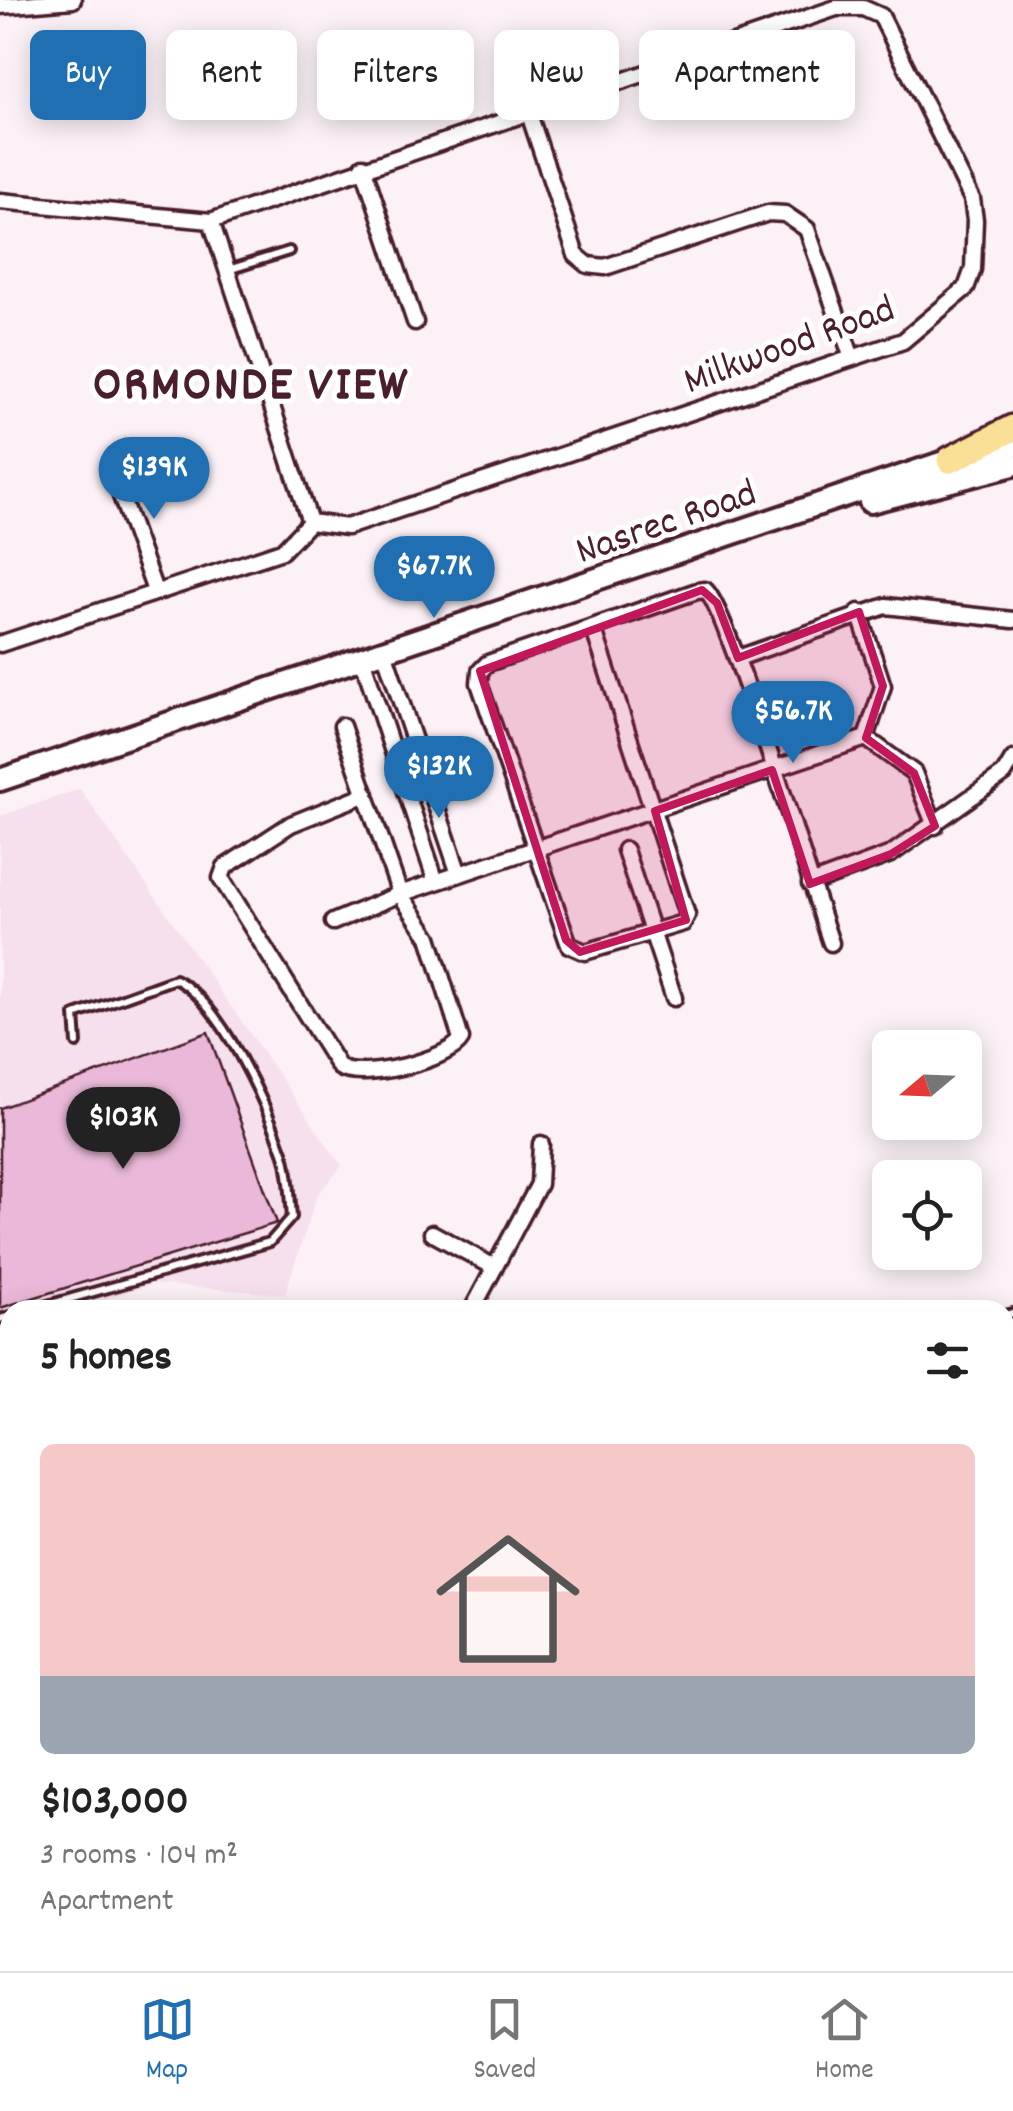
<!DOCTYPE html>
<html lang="en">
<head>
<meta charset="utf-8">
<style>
	:root { --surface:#fff; --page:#f6f6f6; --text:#222; --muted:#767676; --line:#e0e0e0; --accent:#1f6fb2 }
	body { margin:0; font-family:Dekko,sans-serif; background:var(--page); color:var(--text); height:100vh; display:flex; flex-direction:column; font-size:38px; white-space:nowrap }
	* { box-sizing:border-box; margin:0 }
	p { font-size:32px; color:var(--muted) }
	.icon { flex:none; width:55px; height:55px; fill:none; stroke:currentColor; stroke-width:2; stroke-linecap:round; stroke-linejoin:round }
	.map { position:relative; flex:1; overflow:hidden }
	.sheet { position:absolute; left:0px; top:1300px; width:1015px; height:672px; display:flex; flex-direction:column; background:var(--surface); border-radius:30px 30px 0 0; box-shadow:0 5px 25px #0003 }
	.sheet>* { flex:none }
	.top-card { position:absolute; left:30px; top:30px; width:955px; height:90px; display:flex; gap:20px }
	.needle { width:65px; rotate:251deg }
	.buttons { position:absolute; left:872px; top:1030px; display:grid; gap:20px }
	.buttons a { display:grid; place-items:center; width:110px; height:110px; border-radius:15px; background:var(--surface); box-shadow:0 5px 25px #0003; font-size:50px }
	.price { position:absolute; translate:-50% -85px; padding:0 22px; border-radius:35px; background:var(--accent); color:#fff; font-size:32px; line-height:65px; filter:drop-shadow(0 2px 5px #0008) }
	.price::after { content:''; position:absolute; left:50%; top:60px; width:30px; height:22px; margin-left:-15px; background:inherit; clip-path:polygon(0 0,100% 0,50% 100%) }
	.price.selected { background:#222; color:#fff }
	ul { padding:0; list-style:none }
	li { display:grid; align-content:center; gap:20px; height:530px; padding:0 40px }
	li span { display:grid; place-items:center; height:310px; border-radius:15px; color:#555 }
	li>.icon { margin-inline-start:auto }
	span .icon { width:180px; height:180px; fill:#fffc; stroke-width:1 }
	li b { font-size:42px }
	h2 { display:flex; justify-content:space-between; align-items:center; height:120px; padding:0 40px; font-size:42px }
	.pill { padding:0 35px; border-radius:15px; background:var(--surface); box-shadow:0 5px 25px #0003; font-size:35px; line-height:90px }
	.pill.selected { background:var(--accent); color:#fff }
	.tab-bar { display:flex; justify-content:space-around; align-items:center; height:140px; border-top:2px solid var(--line); background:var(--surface); font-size:28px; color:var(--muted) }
	.tab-bar a { display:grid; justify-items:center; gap:5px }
	.tab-bar .selected { color:var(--accent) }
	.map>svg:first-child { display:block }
	.built { fill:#f6e0ee }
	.building { fill:#eab9d9; stroke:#4a1f2b; stroke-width:2.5 }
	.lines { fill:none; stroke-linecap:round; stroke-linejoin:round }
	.service-casing { stroke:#4a1f2b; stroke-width:14 }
	.minor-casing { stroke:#4a1f2b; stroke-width:21 }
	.secondary-casing { stroke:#4a1f2b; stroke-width:28 }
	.motorway-casing { stroke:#4a1f2b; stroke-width:32 }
	.service { stroke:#fff; stroke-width:6 }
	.minor { stroke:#fff; stroke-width:14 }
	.secondary { stroke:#fff; stroke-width:20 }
	.motorway { stroke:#fadf96; stroke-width:25 }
	.marked { fill:#c2185b; fill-opacity:0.2; stroke:#c2185b; stroke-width:8; stroke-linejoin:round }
	.labels { text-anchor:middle; stroke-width:10; stroke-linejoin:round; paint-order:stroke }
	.street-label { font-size:40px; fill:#4a1f2b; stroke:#fff }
	.district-label { font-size:50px; font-weight:bold; letter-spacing:2.5px; fill:#4a1f2b; stroke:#fff }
</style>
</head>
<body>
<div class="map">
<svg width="1013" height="1971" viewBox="0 0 1013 1971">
	<rect width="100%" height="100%" fill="#fbf1f7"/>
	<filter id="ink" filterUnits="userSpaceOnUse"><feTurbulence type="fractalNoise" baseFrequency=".01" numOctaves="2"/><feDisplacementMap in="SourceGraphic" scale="20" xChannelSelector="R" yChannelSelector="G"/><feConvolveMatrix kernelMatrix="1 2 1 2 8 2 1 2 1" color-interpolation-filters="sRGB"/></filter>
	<g filter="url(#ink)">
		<path class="built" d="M 80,789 L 342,1166 L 317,1195 L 285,1294 L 151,1284 L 70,1310 L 10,1310 L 10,1330 L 0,1333 L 0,816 Z
			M 1013,1682 L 1013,1971 L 738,1971 L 738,1962 L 1005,1962 L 1005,1684 Z"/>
		<path class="building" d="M 208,1032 L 277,1223 L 0,1308 L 0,1108 Z"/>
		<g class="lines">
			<g class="service-casing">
				<path id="service" d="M 228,270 L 289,251
					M 30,1310 L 270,1242 L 292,1217 C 290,1197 290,1174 284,1155 C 267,1106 221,1001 175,979 L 75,1015 L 77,1043
					M 1005,1315 L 1013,1313
					M 0,1319 L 10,1316"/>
			</g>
			<g class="minor-casing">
				<path id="minor" d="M 0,6 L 73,0
					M 528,111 L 576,255 L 588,265 L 605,267 L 768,213 L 785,214 L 807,229 L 852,358
					M 363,166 L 415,322
					M 0,201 L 211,221 L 836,8 L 863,8 L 881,16 L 972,199 L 975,220 L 973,269 L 966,288 L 903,341 L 347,527 L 310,522
					M 211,221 L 310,522
					M 111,468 L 155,591
					M 859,612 L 883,686 L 866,738
					M 593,627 L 687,915 L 683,923 L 585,952 L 569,945 L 479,683 L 480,671 L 488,663 L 697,591 L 705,590 C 727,605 814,895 831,943
					M 0,644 L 282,551 L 310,522
					M 384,651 L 459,874
					M 362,658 L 436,882
					M 738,658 L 886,606 L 1013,620
					M 342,726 L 400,894 L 429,937 L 461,1039 C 450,1060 359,1082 339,1067 L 221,878 L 225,867 L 291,824 L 366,794
					M 866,738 L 914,773 L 935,826
					M 625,850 L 674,998
					M 810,884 L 891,854 L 1004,774 L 1013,759
					M 333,922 L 400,894 L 866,738
					M 432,1233 L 494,1267
					M 472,1310 L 539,1184 L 541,1144
					M 0,1448 L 10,1445
					M 1005,1661 L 1013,1661
					M 0,1698 L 10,1729
					M 173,1971 L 174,1962
					M 287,1971 L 288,1962
					M 719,1971 L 719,1962"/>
			</g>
			<g class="secondary-casing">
				<path id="secondary" d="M 870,502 L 1013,465
					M 0,780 L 950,460 L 1013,447"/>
			</g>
			<g class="motorway-casing">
				<path id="motorway" d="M 950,460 L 1013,428"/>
			</g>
			<use href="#service" class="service"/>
			<use href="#minor" class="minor"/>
			<use href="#secondary" class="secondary"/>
			<use href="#motorway" class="motorway"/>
		</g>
	</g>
	<path class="marked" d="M 702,590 L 717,603 L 738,658 L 859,612 L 883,686 L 866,738 L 914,773 L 935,826 L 891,854 L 810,884 L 772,770 L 655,811 L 686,920 L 580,952 L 566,940 L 480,671 Z"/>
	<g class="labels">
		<g class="street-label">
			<text transform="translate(788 342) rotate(-20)" y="14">Milkwood Road</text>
			<text transform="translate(665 519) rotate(-19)" y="14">Nasrec Road</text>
		</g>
		<g class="district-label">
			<text x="251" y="398">ORMONDE VIEW</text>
		</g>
	</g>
</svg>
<div class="buttons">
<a><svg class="needle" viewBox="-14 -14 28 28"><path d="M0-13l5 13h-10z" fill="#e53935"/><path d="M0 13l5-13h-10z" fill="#767676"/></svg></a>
<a><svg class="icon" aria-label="locate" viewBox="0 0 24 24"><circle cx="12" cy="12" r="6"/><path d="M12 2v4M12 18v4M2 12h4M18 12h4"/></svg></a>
</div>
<b class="price" style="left:154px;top:522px">$139K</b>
<b class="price" style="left:434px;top:621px">$67.7K</b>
<b class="price" style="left:793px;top:766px">$56.7K</b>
<b class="price" style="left:439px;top:821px">$132K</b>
<b class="price selected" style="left:123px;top:1172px">$103K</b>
<div class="top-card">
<a class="pill selected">Buy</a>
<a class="pill">Rent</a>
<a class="pill">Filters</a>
<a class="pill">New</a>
<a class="pill">Apartment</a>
</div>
<section class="sheet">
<h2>5 homes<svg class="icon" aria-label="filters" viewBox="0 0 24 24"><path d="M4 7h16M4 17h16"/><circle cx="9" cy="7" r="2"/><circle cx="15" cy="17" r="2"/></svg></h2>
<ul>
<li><span style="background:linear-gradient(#f6c9c9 75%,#9aa5b1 0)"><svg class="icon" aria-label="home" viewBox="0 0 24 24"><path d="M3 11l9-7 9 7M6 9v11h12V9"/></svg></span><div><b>$103,000</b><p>3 rooms · 104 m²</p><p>Apartment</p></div></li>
</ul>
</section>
</div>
<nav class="tab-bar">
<a class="selected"><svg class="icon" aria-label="map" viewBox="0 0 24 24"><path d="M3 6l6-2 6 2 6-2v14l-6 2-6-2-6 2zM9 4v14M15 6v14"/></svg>Map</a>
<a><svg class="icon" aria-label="saved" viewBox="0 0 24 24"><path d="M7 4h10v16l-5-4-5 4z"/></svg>Saved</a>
<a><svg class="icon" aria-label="home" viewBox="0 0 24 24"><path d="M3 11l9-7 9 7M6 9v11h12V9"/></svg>Home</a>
</nav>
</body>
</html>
